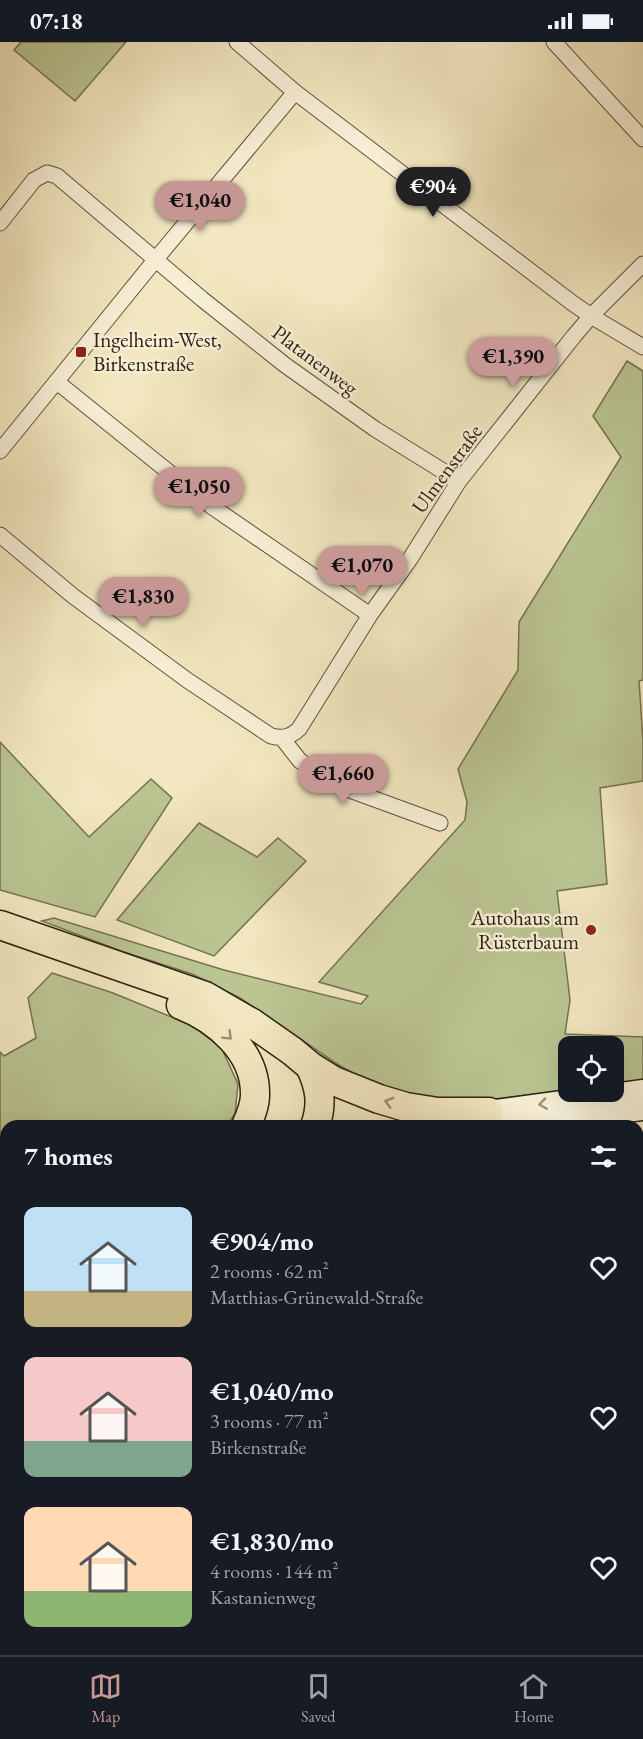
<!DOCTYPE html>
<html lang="en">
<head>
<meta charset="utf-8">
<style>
	:root { --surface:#171b24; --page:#242831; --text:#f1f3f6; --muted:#9ea1a6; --line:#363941; --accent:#c59692 }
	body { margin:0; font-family:"EB Garamond",serif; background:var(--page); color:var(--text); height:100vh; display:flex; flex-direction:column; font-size:22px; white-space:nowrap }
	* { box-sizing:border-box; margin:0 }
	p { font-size:20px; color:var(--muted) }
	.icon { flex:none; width:33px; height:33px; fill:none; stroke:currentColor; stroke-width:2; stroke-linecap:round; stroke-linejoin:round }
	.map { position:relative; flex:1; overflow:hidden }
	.panel { position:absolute; left:0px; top:1078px; width:644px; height:536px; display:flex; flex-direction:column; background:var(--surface); border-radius:18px 18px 0 0; box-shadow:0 6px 24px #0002 }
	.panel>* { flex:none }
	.buttons { position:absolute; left:558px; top:994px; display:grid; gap:12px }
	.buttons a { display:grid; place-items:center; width:66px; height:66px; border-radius:12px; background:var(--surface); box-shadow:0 6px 24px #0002; font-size:30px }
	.price { position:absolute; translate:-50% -51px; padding:0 14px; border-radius:21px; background:var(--accent); color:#111; font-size:20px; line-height:39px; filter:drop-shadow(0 2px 3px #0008) }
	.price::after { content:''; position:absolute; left:50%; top:36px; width:18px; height:14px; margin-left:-9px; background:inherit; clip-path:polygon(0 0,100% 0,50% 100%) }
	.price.selected { background:#222; color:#fff }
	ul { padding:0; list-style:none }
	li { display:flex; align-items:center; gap:18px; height:150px; padding:0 24px }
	li span { display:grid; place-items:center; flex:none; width:168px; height:120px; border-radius:12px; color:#555 }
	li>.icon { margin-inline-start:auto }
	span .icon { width:72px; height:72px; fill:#fffc; stroke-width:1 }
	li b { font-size:26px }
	h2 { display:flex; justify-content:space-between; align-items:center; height:72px; padding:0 24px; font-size:26px }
	.status { display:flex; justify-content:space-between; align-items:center; height:42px; padding:0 30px; background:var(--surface); direction:ltr }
	.status svg { height:16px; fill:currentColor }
	.tab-bar { display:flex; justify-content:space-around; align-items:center; height:84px; border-top:2px solid var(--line); background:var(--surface); font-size:16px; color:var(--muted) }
	.tab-bar a { display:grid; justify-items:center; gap:3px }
	.tab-bar .selected { color:var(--accent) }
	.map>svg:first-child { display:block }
	.green { fill:#bac592; stroke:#747252; stroke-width:1.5 }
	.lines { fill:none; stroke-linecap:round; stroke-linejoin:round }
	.street-casing { stroke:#5e523e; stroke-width:17 }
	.secondary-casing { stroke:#2d2013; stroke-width:25 }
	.highway-casing { stroke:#2d2013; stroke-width:31 }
	.street { stroke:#f7efd6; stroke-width:15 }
	.secondary { stroke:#f7efd6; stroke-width:22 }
	.highway { stroke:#f2e7c0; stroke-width:28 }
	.oneway { stroke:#998d72 }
	.oneway2 { stroke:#9c927e }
	.poi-dot { fill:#8f2418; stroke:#f7efd6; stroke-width:2 }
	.labels { text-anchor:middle; stroke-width:5; stroke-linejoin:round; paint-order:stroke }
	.poi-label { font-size:21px; fill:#2d2013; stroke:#f7efd6; text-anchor:start }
	.street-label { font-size:21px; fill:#2d2013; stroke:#f7efd6 }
</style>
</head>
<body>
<div class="status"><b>07:18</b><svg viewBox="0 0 49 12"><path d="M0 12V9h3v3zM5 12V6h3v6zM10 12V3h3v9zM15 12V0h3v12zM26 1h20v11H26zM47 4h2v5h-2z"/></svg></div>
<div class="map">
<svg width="643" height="1613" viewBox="0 0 643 1613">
	<rect width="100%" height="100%" fill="#f2e7c0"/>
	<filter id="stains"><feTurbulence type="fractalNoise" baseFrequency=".00333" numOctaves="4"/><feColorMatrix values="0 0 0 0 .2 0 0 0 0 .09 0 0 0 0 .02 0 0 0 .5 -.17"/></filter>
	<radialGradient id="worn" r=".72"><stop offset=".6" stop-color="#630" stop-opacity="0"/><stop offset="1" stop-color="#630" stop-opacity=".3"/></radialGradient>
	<path class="green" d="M 21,0 L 126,0 L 75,59 L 14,8 Z
		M 627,319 L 643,329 L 643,638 L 639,639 L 643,698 L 643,739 L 600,746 L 607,842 L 557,849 L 570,958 L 565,992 L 643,995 L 643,1039 L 614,1043 L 614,1005 L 568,1005 L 568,1048 L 470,1060 L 382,1048 L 339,1023 L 240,956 L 192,932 L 121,909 L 42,879 L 54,876 L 224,928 L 361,962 L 368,954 L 319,940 L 465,778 L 467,760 L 458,727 L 518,628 L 519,580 L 621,415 L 593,374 Z
		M 0,700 L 89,795 L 151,737 L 172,756 L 95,875 L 0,848 Z
		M 199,781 L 257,815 L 278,796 L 306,819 L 214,914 L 117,878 Z
		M 52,931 L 113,951 L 191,983 L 221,1005 L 238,1042 L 235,1072 L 226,1084 L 6,1084 L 6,1137 L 0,1138 L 0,1010 L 4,1014 L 36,996 L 28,956 Z
		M 643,1104 L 643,1176 L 638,1182 L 638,1105 Z
		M 0,1375 L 6,1386 L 6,1546 L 0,1546 L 0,1463 L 6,1438 L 6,1413 Z"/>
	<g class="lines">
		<g class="street-casing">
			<path id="street" d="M 237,0 L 295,50 L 571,260 L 591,274 L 643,305
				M 554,0 L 643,97
				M 0,181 L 34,138 L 47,131 L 57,134 L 202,257 L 285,323 L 375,387 L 459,439
				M 57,340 L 211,464 L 370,573
				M 0,409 L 156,217 L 295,50
				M 0,493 L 73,554 L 187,638 L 271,694 C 283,697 290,695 299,687 L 370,573 L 410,517 L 459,439 L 574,294 L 591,274 L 643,222
				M 282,696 L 300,719 L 347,747 L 440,781"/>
		</g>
		<g class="secondary-casing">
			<path id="secondary" d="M 412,1084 L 489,1070 L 643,1049
				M 506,1084 L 643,1067
				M 0,1162 L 6,1160"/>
		</g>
		<g class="highway-casing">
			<path id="highway" d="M 0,883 L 205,954 L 252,981 L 292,1009 L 310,1024 L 334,1039 L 379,1057 L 406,1065 L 438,1070 L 489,1070
				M 181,963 C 217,977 256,1010 255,1053 C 255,1064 250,1075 246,1084
				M 310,1024 C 320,1045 323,1062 315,1084
				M 0,1249 L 6,1258
				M 0,1301 L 6,1310
				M 0,1342 L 6,1352
				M 0,1555 L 6,1555
				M 119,1608 L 123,1613
				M 166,1608 L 169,1613
				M 196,1608 L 199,1613"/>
		</g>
		<use href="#street" class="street"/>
		<use href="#secondary" class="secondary"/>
		<use href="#highway" class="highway"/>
	</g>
	<defs><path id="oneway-chevron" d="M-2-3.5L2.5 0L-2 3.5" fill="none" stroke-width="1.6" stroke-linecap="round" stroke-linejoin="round" transform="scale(1.5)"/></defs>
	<g class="oneway">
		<use href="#oneway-chevron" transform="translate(228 994) rotate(45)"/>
		<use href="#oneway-chevron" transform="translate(389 1060) rotate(-164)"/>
	</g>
	<use class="oneway2" href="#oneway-chevron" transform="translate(543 1062) rotate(172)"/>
	<g class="poi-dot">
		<rect x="75" y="304" width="12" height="12" rx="3"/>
		<circle cx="591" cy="888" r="6"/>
	</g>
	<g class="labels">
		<g class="poi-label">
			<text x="93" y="305">Ingelheim-West,<tspan x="93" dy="24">Birkenstraße</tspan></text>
			<text x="579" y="883" text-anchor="end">Autohaus am<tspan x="579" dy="24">Rüsterbaum</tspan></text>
		</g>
		<g class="street-label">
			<text transform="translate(315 318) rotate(37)" y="7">Platanenweg</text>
			<text transform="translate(447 427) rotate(-54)" y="7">Ulmenstraße</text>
		</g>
	</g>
	<rect width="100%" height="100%" filter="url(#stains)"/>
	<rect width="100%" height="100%" fill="url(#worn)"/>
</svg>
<div class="buttons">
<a><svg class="icon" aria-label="locate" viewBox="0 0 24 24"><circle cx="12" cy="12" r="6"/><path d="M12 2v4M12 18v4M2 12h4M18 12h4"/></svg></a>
</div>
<b class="price selected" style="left:433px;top:176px">€904</b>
<b class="price" style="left:200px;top:190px">€1,040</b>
<b class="price" style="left:513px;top:346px">€1,390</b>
<b class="price" style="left:199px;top:476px">€1,050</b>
<b class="price" style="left:362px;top:555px">€1,070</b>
<b class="price" style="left:143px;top:586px">€1,830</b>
<b class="price" style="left:343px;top:763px">€1,660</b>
<section class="panel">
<h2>7 homes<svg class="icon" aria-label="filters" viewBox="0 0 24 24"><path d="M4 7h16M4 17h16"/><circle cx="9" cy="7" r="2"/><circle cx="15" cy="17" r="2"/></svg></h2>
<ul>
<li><span style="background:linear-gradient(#bfe0f5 70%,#c2b280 0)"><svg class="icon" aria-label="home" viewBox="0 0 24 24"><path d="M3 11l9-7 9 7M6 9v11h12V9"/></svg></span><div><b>€904/mo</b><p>2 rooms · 62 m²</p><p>Matthias-Grünewald-Straße</p></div><svg class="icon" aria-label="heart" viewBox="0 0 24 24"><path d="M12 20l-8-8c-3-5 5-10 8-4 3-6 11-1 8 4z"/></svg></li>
<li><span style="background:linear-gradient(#f6c9c9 70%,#7fa58c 0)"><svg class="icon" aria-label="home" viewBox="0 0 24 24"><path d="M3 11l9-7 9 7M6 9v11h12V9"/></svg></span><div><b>€1,040/mo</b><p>3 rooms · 77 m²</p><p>Birkenstraße</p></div><svg class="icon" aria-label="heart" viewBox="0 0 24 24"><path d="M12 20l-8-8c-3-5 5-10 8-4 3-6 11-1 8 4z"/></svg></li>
<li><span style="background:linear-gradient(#ffd9b3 70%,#8fb573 0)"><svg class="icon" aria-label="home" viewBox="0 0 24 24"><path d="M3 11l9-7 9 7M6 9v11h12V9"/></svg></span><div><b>€1,830/mo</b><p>4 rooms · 144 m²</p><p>Kastanienweg</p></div><svg class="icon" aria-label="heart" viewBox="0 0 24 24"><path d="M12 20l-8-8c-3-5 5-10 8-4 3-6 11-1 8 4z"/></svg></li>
</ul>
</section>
</div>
<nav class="tab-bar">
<a class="selected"><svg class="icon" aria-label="map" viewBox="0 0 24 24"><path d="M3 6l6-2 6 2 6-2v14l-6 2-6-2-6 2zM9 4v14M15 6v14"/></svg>Map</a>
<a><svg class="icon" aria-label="saved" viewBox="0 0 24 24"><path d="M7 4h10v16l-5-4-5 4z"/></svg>Saved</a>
<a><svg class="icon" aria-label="home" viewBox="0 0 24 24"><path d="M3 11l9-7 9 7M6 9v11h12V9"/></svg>Home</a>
</nav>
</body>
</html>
